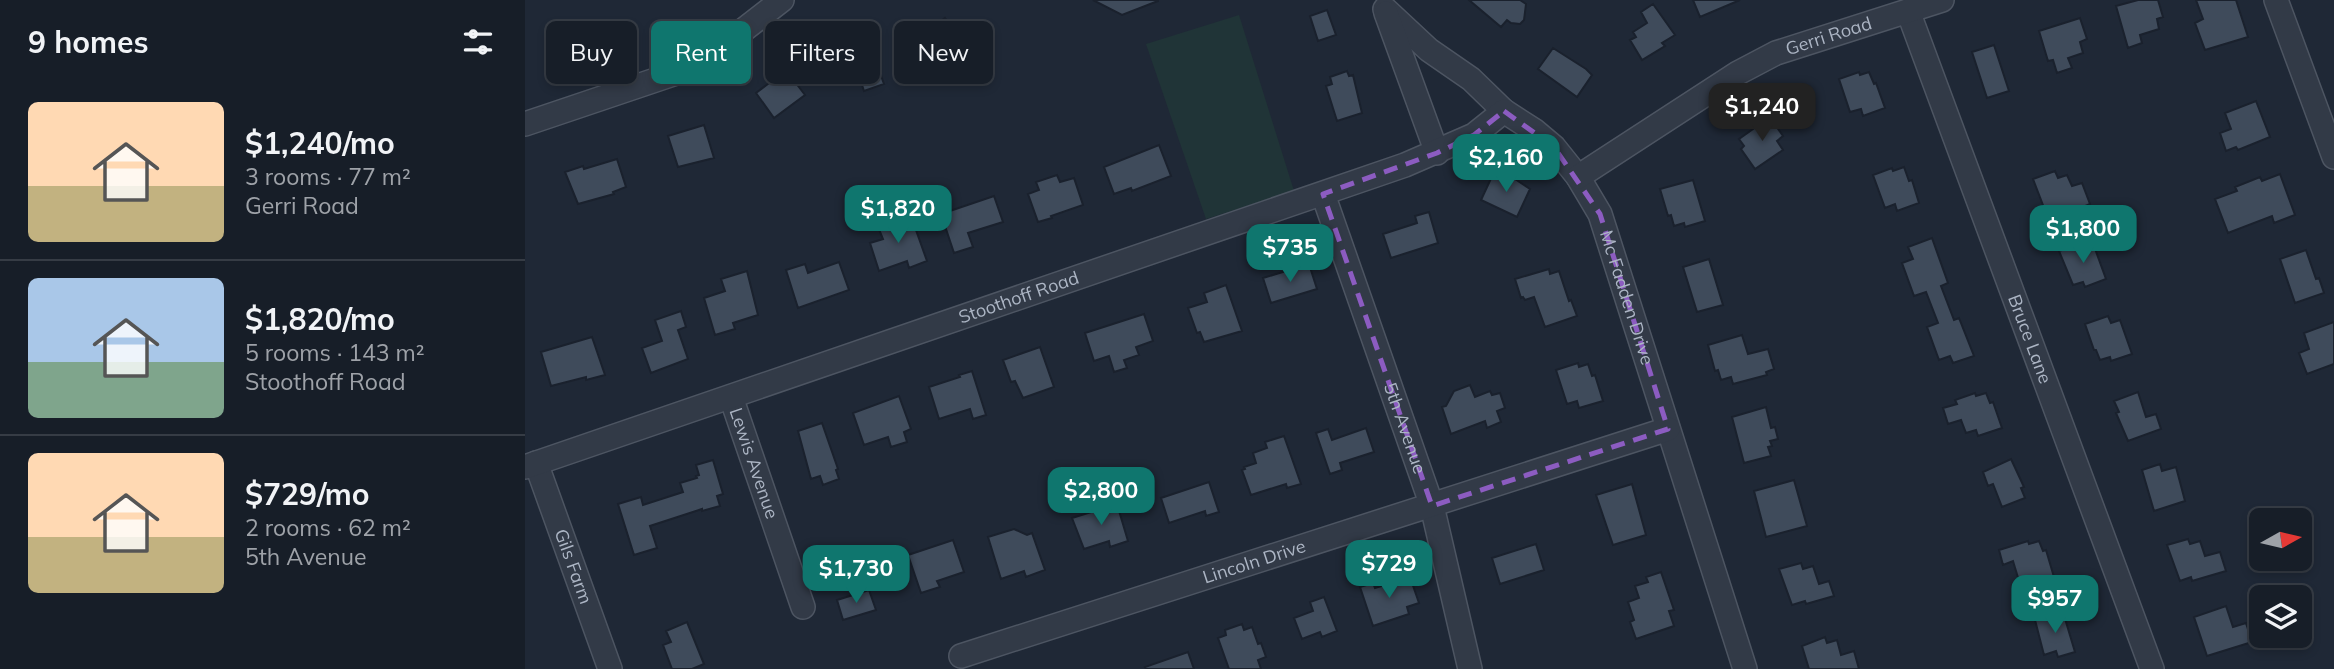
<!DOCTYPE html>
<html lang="en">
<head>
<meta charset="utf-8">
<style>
	:root { --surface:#171e28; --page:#202730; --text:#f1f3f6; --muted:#9ea2a8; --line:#363c45; --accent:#0f766e }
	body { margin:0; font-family:Mulish,sans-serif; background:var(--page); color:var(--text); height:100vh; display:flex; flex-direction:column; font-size:26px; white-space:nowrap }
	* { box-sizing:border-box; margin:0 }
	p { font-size:23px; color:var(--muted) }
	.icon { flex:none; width:38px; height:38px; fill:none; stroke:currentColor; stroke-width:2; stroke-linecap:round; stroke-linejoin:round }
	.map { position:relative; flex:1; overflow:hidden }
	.sheet { display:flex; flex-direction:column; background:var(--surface); width:525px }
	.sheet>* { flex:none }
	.top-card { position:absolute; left:21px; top:21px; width:665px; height:63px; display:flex; gap:14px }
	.needle { width:46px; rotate:82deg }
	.fabs { position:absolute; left:1724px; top:508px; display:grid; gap:14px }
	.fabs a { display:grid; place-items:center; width:63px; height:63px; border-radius:10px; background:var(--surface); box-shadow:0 4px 10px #0003,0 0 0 2px var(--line); font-size:35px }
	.price { position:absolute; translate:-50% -60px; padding:0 16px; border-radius:14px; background:var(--accent); color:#fff; font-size:23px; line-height:46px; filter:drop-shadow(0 2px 4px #0008) }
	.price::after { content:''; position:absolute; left:50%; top:42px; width:21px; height:16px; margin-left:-10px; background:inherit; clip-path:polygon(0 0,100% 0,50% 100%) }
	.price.current { background:#222; color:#fff }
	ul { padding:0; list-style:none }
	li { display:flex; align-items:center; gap:21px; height:175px; padding:0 28px }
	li+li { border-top:2px solid var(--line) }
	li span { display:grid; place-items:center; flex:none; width:196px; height:140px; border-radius:10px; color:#555 }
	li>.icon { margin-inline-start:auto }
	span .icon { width:84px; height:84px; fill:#fffc; stroke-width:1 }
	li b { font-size:30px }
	h2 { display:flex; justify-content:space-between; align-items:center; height:84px; padding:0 28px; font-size:30px }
	.tag { padding:0 24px; border-radius:10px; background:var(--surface); box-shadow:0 4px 10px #0003,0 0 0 2px var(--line); font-size:24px; line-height:63px }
	.tag.current { background:var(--accent); color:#fff }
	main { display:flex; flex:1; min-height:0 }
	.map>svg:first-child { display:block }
	.green { fill:#203437 }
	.building { fill:#3f4b5b; stroke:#1a212d; stroke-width:2 }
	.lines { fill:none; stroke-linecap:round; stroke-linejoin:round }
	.minor-casing { stroke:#4d5562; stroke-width:26 }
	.minor { stroke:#323a47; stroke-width:23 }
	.marked { fill:none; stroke:#8c5cc1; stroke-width:5; stroke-dasharray:14 9; stroke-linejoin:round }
	.labels { text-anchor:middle; stroke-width:6; stroke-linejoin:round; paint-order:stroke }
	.street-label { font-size:18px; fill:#acb5c4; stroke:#181f2b }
</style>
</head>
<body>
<main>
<section class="sheet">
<h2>9 homes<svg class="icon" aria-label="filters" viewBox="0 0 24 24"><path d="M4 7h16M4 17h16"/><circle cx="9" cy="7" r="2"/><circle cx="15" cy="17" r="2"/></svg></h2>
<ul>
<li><span style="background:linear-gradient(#ffd9b3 60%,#c2b280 0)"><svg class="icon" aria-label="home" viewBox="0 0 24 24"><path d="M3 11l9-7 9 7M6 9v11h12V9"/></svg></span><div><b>$1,240/mo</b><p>3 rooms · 77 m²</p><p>Gerri Road</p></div></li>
<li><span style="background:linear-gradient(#a9c7e8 60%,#7fa58c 0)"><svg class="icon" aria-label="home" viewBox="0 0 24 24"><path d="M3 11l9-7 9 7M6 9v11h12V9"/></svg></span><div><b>$1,820/mo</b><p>5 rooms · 143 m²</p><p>Stoothoff Road</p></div></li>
<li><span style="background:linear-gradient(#ffd9b3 60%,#c2b280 0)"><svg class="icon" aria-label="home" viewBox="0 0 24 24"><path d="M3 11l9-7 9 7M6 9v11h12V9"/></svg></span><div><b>$729/mo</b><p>2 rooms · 62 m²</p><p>5th Avenue</p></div></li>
</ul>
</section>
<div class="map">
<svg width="1809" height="669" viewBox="0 0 1809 669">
	<rect width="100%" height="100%" fill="#1f2836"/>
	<path class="green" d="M 714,15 L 769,191 L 681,219 L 621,44 Z"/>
	<path class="building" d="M 568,0 L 633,0 L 633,1 L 597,15 Z
		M 944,0 L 995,0 L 1001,4 L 999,20 L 995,24 L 986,23 L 982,20 L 976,27 Z
		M 1168,0 L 1215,0 L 1175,17 Z
		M 1613,0 L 1633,0 L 1638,17 L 1632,19 L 1634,29 L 1615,35 L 1617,43 L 1603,48 L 1591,6 Z
		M 1671,0 L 1711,0 L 1723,37 L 1680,50 L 1670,23 L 1678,19 Z
		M 1128,4 L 1150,35 L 1137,43 L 1140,46 L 1117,60 L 1105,40 L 1111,37 L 1108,32 L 1122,23 L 1116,12 Z
		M 802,10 L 811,35 L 793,41 L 785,16 Z
		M 420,18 L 440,44 L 413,66 L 392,40 Z
		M 1555,18 L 1562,39 L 1555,42 L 1558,53 L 1543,58 L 1547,68 L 1532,73 L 1528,60 L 1523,61 L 1514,31 Z
		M 344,41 L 345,44 L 349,43 L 355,61 L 351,62 L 359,84 L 339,91 L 335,79 L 319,84 L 309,53 Z
		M 1469,45 L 1484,91 L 1462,98 L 1447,52 Z
		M 1028,48 L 1061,69 L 1067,75 L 1052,97 L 1013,69 Z
		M 261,70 L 280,95 L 249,118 L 231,93 Z
		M 822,71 L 824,76 L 828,75 L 837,113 L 812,121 L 801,86 L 807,84 L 805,77 Z
		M 1334,72 L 1335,75 L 1344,72 L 1349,84 L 1351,83 L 1360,108 L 1338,116 L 1336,109 L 1325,112 L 1314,79 Z
		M 1731,101 L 1745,137 L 1713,150 L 1711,147 L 1701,151 L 1695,133 L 1706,129 L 1700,113 Z
		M 1245,117 L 1258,136 L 1252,141 L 1258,150 L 1230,169 L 1216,149 L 1219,146 L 1214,139 Z
		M 179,125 L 189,158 L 153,167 L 143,136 Z
		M 634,145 L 646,176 L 607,191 L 606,188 L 589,194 L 579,167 Z
		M 92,159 L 101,187 L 88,192 L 89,194 L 53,204 L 40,172 L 58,166 L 59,169 Z
		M 1379,167 L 1384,181 L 1387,180 L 1394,203 L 1372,211 L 1370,204 L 1360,208 L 1348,175 L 1367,168 L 1368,171 Z
		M 1530,171 L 1533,178 L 1542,175 L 1547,186 L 1557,183 L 1565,204 L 1544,213 L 1543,210 L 1533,214 L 1531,209 L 1521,213 L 1508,179 Z
		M 969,172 L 977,176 L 978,174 L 984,175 L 1005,189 L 992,217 L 956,200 Z
		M 1755,174 L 1770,215 L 1749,223 L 1747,216 L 1703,233 L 1690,199 L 1712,191 L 1710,187 L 1735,177 L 1737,181 Z
		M 532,175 L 535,182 L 549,178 L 558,205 L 526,216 L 527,218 L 513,222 L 503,194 L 514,190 L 511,182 Z
		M 1168,180 L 1180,221 L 1160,227 L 1159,223 L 1149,226 L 1146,215 L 1143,216 L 1135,189 Z
		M 469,196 L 478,222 L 443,233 L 448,247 L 429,253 L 416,214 Z
		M 904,212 L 913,243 L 866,258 L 858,234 L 892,223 L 890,216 Z
		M 386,216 L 402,261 L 384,268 L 382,261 L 354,271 L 345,243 L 358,239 L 353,227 Z
		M 1407,238 L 1423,283 L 1416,286 L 1429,320 L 1434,318 L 1449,356 L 1428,363 L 1425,356 L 1414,360 L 1402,327 L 1413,323 L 1401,292 L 1389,296 L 1377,263 L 1388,259 L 1383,247 Z
		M 1556,243 L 1559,249 L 1569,246 L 1581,279 L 1560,287 L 1558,282 L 1548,285 L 1534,251 Z
		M 1781,250 L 1791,279 L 1794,278 L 1799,293 L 1770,303 L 1755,259 Z
		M 1184,259 L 1198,305 L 1172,312 L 1158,267 Z
		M 314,262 L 324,290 L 273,308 L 261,270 L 280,264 L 283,273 Z
		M 784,264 L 792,289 L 746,303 L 738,278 Z
		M 1024,269 L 1025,274 L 1034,271 L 1044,301 L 1046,300 L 1052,316 L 1020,327 L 1009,297 L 1000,300 L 998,297 L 996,298 L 990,279 Z
		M 222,271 L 233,315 L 208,323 L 210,329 L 190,335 L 179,298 L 200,291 L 196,279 Z
		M 701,285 L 717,331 L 679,342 L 675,332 L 672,333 L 663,308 L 682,302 L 679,293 Z
		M 156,311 L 161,327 L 153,330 L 163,359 L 126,373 L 117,348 L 137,341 L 130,320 Z
		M 619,314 L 628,341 L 611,347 L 614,355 L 599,360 L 602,368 L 589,372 L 584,356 L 569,361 L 560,333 Z
		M 1583,316 L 1586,323 L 1595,320 L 1607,354 L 1586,361 L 1585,357 L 1575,360 L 1571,350 L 1569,350 L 1560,324 Z
		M 1809,322 L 1809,364 L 1782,374 L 1774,353 L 1784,349 L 1779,333 Z
		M 1217,335 L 1223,354 L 1243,349 L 1249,369 L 1241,372 L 1242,375 L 1208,384 L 1206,377 L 1196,380 L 1193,370 L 1190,371 L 1183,345 Z
		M 67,337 L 80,375 L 61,380 L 61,377 L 26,386 L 16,352 Z
		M 515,347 L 529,387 L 498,398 L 490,381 L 486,382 L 478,360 Z
		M 1053,363 L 1054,367 L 1063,364 L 1067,376 L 1070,375 L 1078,401 L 1054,408 L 1052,401 L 1042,404 L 1031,370 Z
		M 447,371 L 461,415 L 448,419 L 445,409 L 414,419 L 404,387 L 435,377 L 434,375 Z
		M 945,385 L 950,397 L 965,391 L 967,395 L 975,393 L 980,408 L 972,411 L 976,422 L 962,428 L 960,421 L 926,434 L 917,407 L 921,406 L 929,391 Z
		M 1613,392 L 1621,417 L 1631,414 L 1636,429 L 1603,441 L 1591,413 L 1594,412 L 1589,401 Z
		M 1450,393 L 1451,396 L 1461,393 L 1465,403 L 1468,402 L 1477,428 L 1453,436 L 1451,430 L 1441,433 L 1436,420 L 1423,424 L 1418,408 L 1432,404 L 1430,400 Z
		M 374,396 L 386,429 L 379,432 L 382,442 L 366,447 L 363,437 L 339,445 L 328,413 Z
		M 1241,407 L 1246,428 L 1250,427 L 1253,439 L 1245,441 L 1247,446 L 1243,447 L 1246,456 L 1219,463 L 1207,417 Z
		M 297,423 L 313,469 L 311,470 L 314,479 L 298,485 L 295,476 L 286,479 L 273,431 Z
		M 841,428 L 849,452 L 815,463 L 817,470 L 805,474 L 791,433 L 803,429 L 807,440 Z
		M 759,436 L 776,484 L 762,488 L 761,484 L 726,495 L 717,470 L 720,469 L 719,467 L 731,463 L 728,453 L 742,448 L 740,442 Z
		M 1486,459 L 1499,487 L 1496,488 L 1500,498 L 1477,507 L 1468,484 L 1463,486 L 1458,472 Z
		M 188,460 L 198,494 L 192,496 L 195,506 L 177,511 L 177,509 L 125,526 L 132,548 L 109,555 L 93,504 L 116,497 L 118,505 L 158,492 L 155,483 L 172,478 L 171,476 L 174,475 L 171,465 Z
		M 1635,464 L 1637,471 L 1651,467 L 1660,501 L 1629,511 L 1617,470 Z
		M 1269,480 L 1282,526 L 1241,537 L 1229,491 Z
		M 684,482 L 694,512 L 681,516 L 680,511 L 644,523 L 636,498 Z
		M 1107,484 L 1121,535 L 1088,545 L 1071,495 Z
		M 592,504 L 603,541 L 585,547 L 584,541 L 559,549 L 547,518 Z
		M 489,529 L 502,535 L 507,533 L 520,570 L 501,577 L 499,571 L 476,579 L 463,537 Z
		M 1663,539 L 1665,544 L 1675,541 L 1680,556 L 1695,552 L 1701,571 L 1667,581 L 1666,577 L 1655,581 L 1642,545 Z
		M 428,540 L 439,572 L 412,581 L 415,587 L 396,593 L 383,555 Z
		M 1503,541 L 1504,544 L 1514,541 L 1518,551 L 1521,550 L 1529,577 L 1501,586 L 1499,579 L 1494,581 L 1488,561 L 1478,565 L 1474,550 Z
		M 1011,544 L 1019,570 L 975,584 L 967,558 Z
		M 1276,563 L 1278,569 L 1288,566 L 1294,584 L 1304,581 L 1309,596 L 1281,604 L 1280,601 L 1267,605 L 1254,569 Z
		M 1136,572 L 1149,610 L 1144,611 L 1149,626 L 1111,639 L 1105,622 L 1109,620 L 1103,602 L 1114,598 L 1110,586 L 1123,582 L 1121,577 Z
		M 885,577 L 894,603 L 882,607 L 884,614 L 848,626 L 835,587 L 848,583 L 850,588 Z
		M 344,590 L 351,610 L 318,620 L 312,600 Z
		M 799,597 L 812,631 L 797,637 L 795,632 L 777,639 L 769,618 L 788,611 L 785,602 Z
		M 1701,606 L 1708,627 L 1721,623 L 1727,642 L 1682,656 L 1669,617 Z
		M 1538,612 L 1550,652 L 1533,657 L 1531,651 L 1519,655 L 1510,620 Z
		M 162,622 L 179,664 L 167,669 L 147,669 L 138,645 L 146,642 L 141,631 Z
		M 717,624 L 719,630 L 727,627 L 733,644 L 736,643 L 741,657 L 733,660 L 736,669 L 704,669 L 693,638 L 701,635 L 700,630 Z
		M 1300,637 L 1302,643 L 1312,640 L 1316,655 L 1329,651 L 1334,669 L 1284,669 L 1277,646 Z
		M 663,652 L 669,669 L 621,669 L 620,667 Z"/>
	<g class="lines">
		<g class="minor-casing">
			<g id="minor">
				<path d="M 1751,0 L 1809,157"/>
				<path id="s1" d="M 860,9 L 904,50 L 946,79 L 979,111 L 1010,131 L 1029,147 L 1053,177 L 1075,214 L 1220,669"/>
				<path id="s2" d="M 1383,11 L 1627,669"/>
				<path d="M 861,13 L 912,153"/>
				<path d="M 0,124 L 172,66 L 257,0"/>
				<path id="s3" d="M 1053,177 L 1213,73 L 1251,53 L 1417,0"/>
				<path id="s4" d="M 798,194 L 907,506 L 945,669"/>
				<path id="s5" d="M 206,397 L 278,607"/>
				<path id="s6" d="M 11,463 L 85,669"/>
				<path id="s7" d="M 0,467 L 880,165 L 949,135 L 979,111"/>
				<path id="s8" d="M 436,656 L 1143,429"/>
			</g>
		</g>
		<use href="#minor" class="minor"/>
	</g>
	<path class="marked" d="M 979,111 L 1029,147 L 1075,214 L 1143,429 L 907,506 L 798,194 L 912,153 L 949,135 Z"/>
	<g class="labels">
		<g class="street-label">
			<text dy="6" stroke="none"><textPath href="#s3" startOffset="289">Gerri Road</textPath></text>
			<text dy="6" stroke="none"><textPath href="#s1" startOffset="388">Mc Fadden Drive</textPath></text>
			<text dy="6" stroke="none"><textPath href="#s7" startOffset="522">Stoothoff Road</textPath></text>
			<text dy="6" stroke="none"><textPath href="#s2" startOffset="350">Bruce Lane</textPath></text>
			<text dy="6" stroke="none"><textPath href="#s4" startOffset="248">5th Avenue</textPath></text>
			<text dy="6" stroke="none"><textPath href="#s5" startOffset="70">Lewis Avenue</textPath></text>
			<text dy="6" stroke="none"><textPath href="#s8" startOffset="308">Lincoln Drive</textPath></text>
			<text dy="6" stroke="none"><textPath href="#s6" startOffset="110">Gils Farm</textPath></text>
		</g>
	</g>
</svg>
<div class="fabs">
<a><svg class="needle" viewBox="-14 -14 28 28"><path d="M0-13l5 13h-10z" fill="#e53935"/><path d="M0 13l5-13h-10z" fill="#9ea2a8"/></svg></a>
<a><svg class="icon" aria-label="layers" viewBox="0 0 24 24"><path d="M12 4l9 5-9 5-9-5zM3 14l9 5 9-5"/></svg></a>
</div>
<b class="price current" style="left:1237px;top:143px">$1,240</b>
<b class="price" style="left:981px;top:194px">$2,160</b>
<b class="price" style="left:373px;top:245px">$1,820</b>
<b class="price" style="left:1558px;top:265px">$1,800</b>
<b class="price" style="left:765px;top:284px">$735</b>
<b class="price" style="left:576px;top:527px">$2,800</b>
<b class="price" style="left:864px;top:600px">$729</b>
<b class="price" style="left:331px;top:605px">$1,730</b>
<b class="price" style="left:1530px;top:635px">$957</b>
<div class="top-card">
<a class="tag">Buy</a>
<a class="tag current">Rent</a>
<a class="tag">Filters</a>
<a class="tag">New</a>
</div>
</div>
</main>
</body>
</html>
